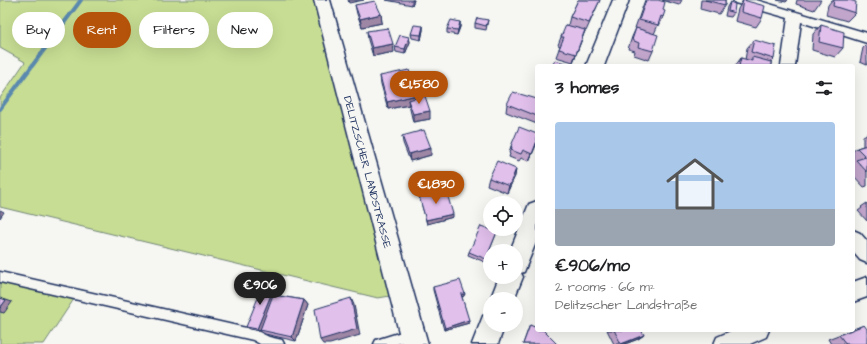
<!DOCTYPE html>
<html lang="en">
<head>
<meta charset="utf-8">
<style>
	:root { --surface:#fff; --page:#f6f6f6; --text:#202124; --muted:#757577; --line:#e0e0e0; --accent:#b45309 }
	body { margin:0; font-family:"Architects Daughter",sans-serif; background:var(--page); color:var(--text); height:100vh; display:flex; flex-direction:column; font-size:15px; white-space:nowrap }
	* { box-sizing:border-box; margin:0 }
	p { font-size:13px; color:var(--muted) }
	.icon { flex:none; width:22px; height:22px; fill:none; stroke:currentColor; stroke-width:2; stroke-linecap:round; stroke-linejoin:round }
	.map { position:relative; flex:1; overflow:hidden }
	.panel { position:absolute; left:535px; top:64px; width:320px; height:268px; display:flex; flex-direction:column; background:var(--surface); border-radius:4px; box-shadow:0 4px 16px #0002 }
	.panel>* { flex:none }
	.guide { position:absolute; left:12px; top:12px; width:380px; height:36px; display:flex; gap:8px }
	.fabs { position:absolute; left:483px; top:196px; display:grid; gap:8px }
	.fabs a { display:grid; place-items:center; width:40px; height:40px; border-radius:50%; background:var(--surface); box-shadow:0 4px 16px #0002; font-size:20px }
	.price { position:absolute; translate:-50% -34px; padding:0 9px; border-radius:14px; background:var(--accent); color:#fff; font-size:13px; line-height:26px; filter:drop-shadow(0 1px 2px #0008) }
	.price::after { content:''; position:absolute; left:50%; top:24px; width:12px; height:9px; margin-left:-6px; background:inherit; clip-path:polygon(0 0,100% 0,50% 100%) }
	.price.on { background:#222; color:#fff }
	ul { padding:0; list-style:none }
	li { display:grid; align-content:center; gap:8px; height:212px; padding:0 20px }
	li+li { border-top:1px solid var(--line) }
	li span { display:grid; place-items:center; height:124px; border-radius:4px; color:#555 }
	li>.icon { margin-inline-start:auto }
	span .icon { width:72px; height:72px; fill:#fffc; stroke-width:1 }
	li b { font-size:17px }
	h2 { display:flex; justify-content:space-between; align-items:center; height:48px; padding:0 20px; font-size:17px }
	.chip { padding:0 14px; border-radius:18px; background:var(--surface); box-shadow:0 4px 16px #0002; font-size:14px; line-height:36px }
	.chip.on { background:var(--accent); color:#fff }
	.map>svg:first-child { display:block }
	.green { fill:#c7dd93; stroke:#718678 }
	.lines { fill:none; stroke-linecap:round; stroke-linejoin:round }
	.stream { stroke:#5a89af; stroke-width:4 }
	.service-casing { stroke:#1b2f5e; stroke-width:3 }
	.minor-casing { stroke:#1b2f5e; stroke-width:3 }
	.tertiary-casing { stroke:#1b2f5e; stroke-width:3 }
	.service { fill:#f6f6f2; fill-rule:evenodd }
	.minor { fill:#f6f6f2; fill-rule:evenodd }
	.tertiary { fill:#f6f6f2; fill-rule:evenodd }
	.wall { fill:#c2a5cb; stroke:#1b2f5e }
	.shaded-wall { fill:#9e86a5; stroke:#1b2f5e }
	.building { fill:#e1c0ec; stroke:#1b2f5e }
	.labels { text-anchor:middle; stroke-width:4; stroke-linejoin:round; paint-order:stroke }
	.street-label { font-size:11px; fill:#1b2f5e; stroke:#f6f6f2 }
</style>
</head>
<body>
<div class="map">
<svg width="867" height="344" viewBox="0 0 867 344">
	<rect width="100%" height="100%" fill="#f6f6f2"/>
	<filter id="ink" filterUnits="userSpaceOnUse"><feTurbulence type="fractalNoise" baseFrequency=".025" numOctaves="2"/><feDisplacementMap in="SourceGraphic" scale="8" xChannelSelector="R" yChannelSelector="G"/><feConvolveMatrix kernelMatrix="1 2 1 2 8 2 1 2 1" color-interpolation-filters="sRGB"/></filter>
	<g filter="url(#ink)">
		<path class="green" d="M 0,0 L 314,0 L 390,296 L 378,298 L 0,207 L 0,98 L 25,62 L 0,48 Z
			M 0,282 L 74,299 L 44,344 L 0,344 Z"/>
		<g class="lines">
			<path class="stream" d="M 0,109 L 81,0"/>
			<g class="service-casing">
				<path id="service" d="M 0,272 L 255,330 L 269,337 L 282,340 L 284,344 L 260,344 L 253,340 L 0,282 Z
					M 411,329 L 415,330 L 416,334 L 415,338 L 397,344 L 374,344 L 376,340 Z"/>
			</g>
			<g class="minor-casing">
				<path id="minor" d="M 733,0 L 756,0 L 867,33 L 867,43 L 801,22 L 795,66 L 781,66 L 788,18 L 735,3 Z
					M 853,230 L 860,233 L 867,241 L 867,263 L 860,260 L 853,252 Z
					M 867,277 L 867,297 L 853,302 L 853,282 Z
					M 733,330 L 769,330 L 766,337 L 750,344 L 714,344 L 717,337 Z"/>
			</g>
			<g class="tertiary-casing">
				<path id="tertiary" d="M 314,0 L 330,0 L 428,344 L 402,344 Z
					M 613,0 L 629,0 L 604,66 L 586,66 Z
					M 537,201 L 537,240 L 524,272 L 521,273 L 523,277 L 514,299 L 490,300 L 499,277 L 516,277 L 516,251 L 510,251 L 529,204 Z
					M 490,313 L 490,325 L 505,325 L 498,344 L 472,344 L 483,316 Z"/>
			</g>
			<use href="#service" class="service"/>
			<use href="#minor" class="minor"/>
			<use href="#tertiary" class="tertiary"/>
		</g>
		<path class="wall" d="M 386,0 L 414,0 L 412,5 Z
			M 578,0 L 600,0 L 586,31 L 585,31 L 573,62 L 556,57 L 560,46 L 558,45 L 561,37 L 568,25 L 570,17 Z
			M 645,0 L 663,10 L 663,17 L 659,26 L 658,25 L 654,34 L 635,28 Z
			M 662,0 L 682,0 L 679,5 Z
			M 701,0 L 725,0 L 725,5 L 719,14 L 700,9 Z
			M 743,0 L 762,18 L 756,27 L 735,21 L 738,9 Z
			M 777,0 L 788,0 L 786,2 Z
			M 797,0 L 821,0 L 814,10 L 796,4 Z
			M 832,0 L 849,0 L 855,13 L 847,21 L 826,15 L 828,5 Z
			M 730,2 L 734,13 L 731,17 L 725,16 L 727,7 Z
			M 355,5 L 381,14 L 382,23 L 362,27 L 357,14 Z
			M 488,20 L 486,30 L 475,28 L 475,23 Z
			M 460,22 L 460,27 L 457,35 L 447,33 L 447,29 Z
			M 821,25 L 843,48 L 835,57 L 812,50 L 813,34 Z
			M 423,26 L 423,30 L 421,40 L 412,38 L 411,34 Z
			M 636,28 L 653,51 L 649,60 L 634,55 L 635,51 L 628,49 L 632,37 Z
			M 367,31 L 394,52 L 373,56 L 368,40 Z
			M 409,37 L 410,42 L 405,54 L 396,52 L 395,47 Z
			M 754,40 L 774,59 L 771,62 L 771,66 L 735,66 L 741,58 L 745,60 L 747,48 Z
			M 867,44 L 867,65 L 860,62 L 863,48 Z
			M 380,76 L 417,95 L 417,98 L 430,119 L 413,122 L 409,105 L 388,109 L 381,84 Z
			M 537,99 L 537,124 L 506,112 L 507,104 Z
			M 537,134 L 537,143 L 529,161 L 521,158 L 519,161 L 509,157 L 510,154 L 509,153 L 511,146 Z
			M 867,134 L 867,186 L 864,187 L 853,175 L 853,151 L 857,148 L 863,146 L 863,136 Z
			M 402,136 L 431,155 L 410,161 L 403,143 Z
			M 516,169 L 515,176 L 507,193 L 487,185 L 489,178 Z
			M 419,196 L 453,217 L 427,224 L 420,199 Z
			M 867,203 L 867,221 L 858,211 L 862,208 L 861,207 Z
			M 497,232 L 485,262 L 468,255 L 469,252 Z
			M 277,287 L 274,295 L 304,300 L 308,305 L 296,341 L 265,334 L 260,331 L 249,329 L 246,327 Z
			M 433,287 L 464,296 L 462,297 L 469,323 L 444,330 L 433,290 Z
			M 530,325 L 557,344 L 523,344 L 529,327 Z
			M 864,325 L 867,344 L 831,344 L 828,339 Z
			M 607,330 L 641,330 L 644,335 L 638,339 L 625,344 L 614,344 Z"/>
		<path class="shaded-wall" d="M 348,0 L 364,0 L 349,3 Z
			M 412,0 L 414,0 L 412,5 Z
			M 381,14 L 382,23 L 362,27 L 360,19 Z
			M 460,22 L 460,27 L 457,35 L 458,30 Z
			M 423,26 L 423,30 L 421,40 L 421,35 Z
			M 585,30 L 582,39 L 573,62 Z
			M 409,37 L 410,42 L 405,54 L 405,49 Z
			M 393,44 L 394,52 L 373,56 L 372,48 Z
			M 417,95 L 418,103 L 408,100 L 409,105 L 388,109 L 387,102 Z
			M 430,111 L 430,119 L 413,122 L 413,114 Z
			M 537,141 L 537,143 L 529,161 L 532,154 Z
			M 431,148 L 431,155 L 410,161 L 409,154 Z
			M 516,169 L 515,176 L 507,193 L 509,186 Z
			M 0,210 L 4,212 L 0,218 Z
			M 453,214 L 453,217 L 427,224 L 426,220 Z
			M 275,285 L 277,287 L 260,331 L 257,329 Z
			M 461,294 L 465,294 L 464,296 L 461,297 Z
			M 351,298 L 354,305 L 360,335 L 330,344 L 323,344 L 320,340 Z
			M 6,300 L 12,302 L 4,313 L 0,312 L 0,308 Z
			M 304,300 L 308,305 L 296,341 L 292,337 Z
			M 469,320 L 469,323 L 444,330 L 445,328 Z
			M 644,335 L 638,339 L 625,344 L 621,344 Z"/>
		<path class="building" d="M 578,0 L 600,0 L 589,23 L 570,17 Z
			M 646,0 L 658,0 L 665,2 L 663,10 L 665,11 L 663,17 L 661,16 L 658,25 L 639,20 Z
			M 705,0 L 725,0 L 725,5 Z
			M 743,0 L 765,6 L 762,18 L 741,12 Z
			M 834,0 L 849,0 L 856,2 L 855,13 L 833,6 Z
			M 375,1 L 381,14 L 360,19 L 355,5 Z
			M 730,2 L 735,4 L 734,13 L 728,11 Z
			M 477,18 L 488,20 L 486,26 L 475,23 Z
			M 451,20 L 460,22 L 458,30 L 447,29 Z
			M 414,25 L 423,26 L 421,35 L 411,34 Z
			M 566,25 L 585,30 L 576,54 L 559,49 L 564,37 L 561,37 Z
			M 821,25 L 844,32 L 843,48 L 819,42 Z
			M 388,28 L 393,44 L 372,48 L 367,31 Z
			M 636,28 L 658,35 L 653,51 L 638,47 L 639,43 L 632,40 Z
			M 400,35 L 409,37 L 405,49 L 395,47 Z
			M 754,40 L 776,46 L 774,59 L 751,52 Z
			M 752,57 L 771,62 L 771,66 L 739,66 L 741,58 L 752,61 Z
			M 555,60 L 572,65 L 571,66 L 552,66 Z
			M 409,70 L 417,95 L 387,102 L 380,76 Z
			M 513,92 L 537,99 L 537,116 L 507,104 Z
			M 425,96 L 430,111 L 413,114 L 408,100 Z
			M 519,127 L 537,134 L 537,141 L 532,154 L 523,150 L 521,154 L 511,150 L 512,147 L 511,146 Z
			M 424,130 L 431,148 L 409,154 L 402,136 Z
			M 867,145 L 867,172 L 856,160 L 866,157 L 857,148 Z
			M 497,161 L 516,169 L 509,186 L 489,178 Z
			M 446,190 L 453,214 L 426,220 L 419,196 Z
			M 481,226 L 497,232 L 486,259 L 469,252 Z
			M 460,280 L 465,294 L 461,294 L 469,320 L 445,328 L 433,287 Z
			M 264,283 L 275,285 L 257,329 L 246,327 Z
			M 273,295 L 304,300 L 292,337 L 260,330 Z
			M 0,298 L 6,300 L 0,308 Z
			M 351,298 L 357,329 L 320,340 L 315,309 Z
			M 530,325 L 537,328 L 537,330 L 543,330 L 557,344 L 523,344 Z
			M 864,325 L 867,329 L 867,344 L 846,344 L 839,335 Z
			M 614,330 L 641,330 L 644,335 L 621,344 Z"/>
	</g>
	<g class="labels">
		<g class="street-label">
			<text transform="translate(368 172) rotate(75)" y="4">DELITZSCHER LANDSTRASSE</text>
		</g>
	</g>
</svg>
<div class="fabs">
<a><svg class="icon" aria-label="locate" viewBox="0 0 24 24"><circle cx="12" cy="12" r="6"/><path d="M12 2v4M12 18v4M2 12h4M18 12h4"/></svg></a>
<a>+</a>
<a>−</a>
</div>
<b class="price" style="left:419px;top:105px">€1,580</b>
<b class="price" style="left:436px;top:205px">€1,830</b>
<b class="price on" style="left:260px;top:306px">€906</b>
<div class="guide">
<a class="chip">Buy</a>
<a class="chip on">Rent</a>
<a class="chip">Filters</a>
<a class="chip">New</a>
</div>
<section class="panel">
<h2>3 homes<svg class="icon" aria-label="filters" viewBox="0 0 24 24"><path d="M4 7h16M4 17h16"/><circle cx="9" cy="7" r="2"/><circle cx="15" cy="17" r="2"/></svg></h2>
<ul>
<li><span style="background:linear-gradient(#a9c7e8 70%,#9aa5b1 0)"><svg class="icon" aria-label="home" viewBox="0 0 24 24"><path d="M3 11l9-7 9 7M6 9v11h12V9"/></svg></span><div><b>€906/mo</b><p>2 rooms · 66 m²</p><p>Delitzscher Landstraße</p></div></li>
</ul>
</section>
</div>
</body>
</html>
